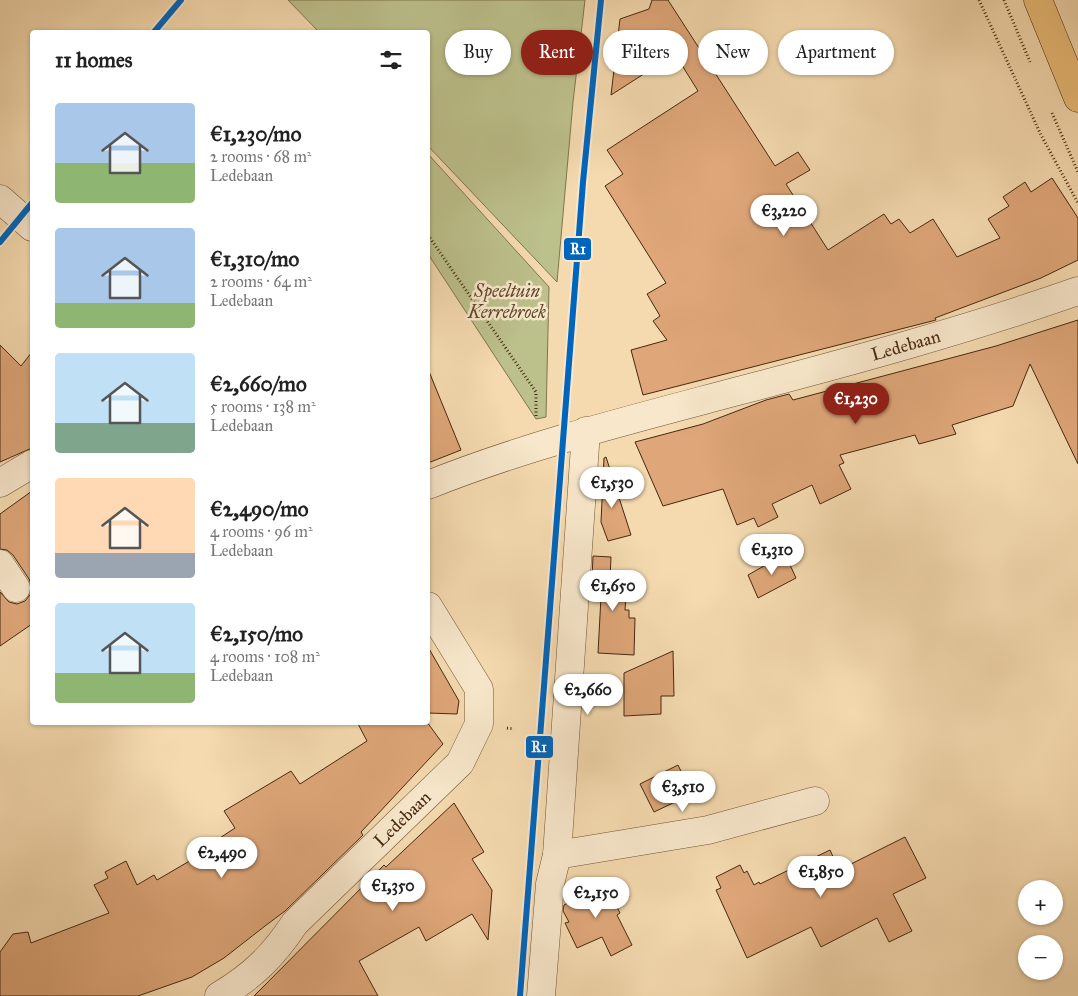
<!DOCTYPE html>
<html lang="en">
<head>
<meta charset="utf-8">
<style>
	:root { --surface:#fff; --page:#f2f2f2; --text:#222; --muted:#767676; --accent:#8f2418 }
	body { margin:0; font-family:"IM FELL Great Primer",serif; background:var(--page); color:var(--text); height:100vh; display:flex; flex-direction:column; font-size:19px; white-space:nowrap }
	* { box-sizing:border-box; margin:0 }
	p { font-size:16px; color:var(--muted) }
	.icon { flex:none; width:28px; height:28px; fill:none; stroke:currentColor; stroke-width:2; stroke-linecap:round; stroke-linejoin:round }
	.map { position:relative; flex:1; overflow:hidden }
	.side { position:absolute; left:30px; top:30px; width:400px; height:695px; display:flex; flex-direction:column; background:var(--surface); border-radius:5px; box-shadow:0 1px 4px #0004 }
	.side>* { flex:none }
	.hud { position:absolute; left:445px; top:30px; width:475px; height:45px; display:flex; gap:10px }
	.controls { position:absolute; left:1018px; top:880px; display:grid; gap:10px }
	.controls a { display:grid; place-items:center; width:45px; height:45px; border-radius:50%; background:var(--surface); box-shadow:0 1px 4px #0004; font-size:25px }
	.price { position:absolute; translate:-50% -42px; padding:0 11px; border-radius:18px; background:#fff; color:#222; font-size:16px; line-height:32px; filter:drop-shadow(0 1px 2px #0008) }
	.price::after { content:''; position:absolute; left:50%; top:30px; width:15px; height:11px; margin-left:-8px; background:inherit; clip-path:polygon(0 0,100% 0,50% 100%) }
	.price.current { background:var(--accent); color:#fff }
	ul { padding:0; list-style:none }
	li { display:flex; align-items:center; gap:15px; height:125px; padding:0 25px }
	li span { display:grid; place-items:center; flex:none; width:140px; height:100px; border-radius:5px; color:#555 }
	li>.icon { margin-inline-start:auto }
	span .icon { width:60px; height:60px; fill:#fffc; stroke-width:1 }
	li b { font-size:21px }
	h2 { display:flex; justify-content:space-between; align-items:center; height:60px; padding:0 25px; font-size:21px }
	.chip { padding:0 18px; border-radius:22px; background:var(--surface); box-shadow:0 1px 4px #0004; font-size:18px; line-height:45px }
	.chip.current { background:var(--accent); color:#fff }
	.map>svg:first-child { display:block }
	.green { fill:#bcc08b; stroke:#80744e }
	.building { fill:#dea679; stroke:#452810 }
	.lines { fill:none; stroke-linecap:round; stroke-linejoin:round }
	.minor-casing { stroke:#715438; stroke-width:29 }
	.primary-casing { stroke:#452810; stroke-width:29 }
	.path { stroke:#452810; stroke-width:3; stroke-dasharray:1 2.5; stroke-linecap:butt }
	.minor { stroke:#f8e7cb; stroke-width:28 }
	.primary { stroke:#eabd78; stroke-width:28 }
	.rail { stroke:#452810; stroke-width:4; stroke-dasharray:9 9; stroke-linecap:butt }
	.rail-1-casing { stroke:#f8e7cb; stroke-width:10 }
	.rail-1 { stroke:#0065bd; stroke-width:6 }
	.labels { text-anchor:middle; stroke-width:5; stroke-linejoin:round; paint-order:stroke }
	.park-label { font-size:18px; font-style:italic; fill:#5d4629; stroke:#f8e7cb }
	.street-label { font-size:18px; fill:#452810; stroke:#f8e7cb }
	.line-badge { stroke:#f8e7cb; stroke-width:2 }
	.badge-label { font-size:14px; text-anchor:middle; font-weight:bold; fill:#fff }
</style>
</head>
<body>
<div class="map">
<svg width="1078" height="996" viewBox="0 0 1078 996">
	<rect width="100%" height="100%" fill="#f5daaf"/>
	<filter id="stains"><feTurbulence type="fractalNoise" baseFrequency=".004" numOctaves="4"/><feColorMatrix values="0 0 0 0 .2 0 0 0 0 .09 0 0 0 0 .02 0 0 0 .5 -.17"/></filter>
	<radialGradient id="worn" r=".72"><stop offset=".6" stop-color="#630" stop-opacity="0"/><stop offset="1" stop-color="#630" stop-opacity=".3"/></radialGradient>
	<path class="green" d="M 288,0 L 585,0 L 573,102 L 557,282 L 428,146 L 428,32 L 319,32 Z
		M 428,154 L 549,287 L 546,417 L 536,419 L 428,254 Z"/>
	<path class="building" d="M 652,0 L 668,0 L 775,166 L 798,152 L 810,170 L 786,184 L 828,250 L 884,214 L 891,224 L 899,219 L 910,233 L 933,219 L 957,257 L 1000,238 L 988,219 L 1009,206 L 1003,197 L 1025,182 L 1031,192 L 1052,178 L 1078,218 L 1078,260 L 1041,278 L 935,318 L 936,320 L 643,395 L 631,350 L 667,340 L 653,321 L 660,316 L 647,294 L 666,283 L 605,186 L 623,174 L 607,150 L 698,91 L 675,54 L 611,95 L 620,19 L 649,9 Z
		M 1078,320 L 1078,464 L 1030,364 L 1013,406 L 952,425 L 956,434 L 919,444 L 915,435 L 840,455 L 844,463 L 839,465 L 851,489 L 820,504 L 812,485 L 772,504 L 778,517 L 758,527 L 754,518 L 737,525 L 723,489 L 663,506 L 635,442 L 703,424 L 766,400 L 789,394 L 793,400 L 996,346 Z
		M 0,345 L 21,366 L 32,352 L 32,448 L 0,462 Z
		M 428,369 L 461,450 L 428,463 Z
		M 606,457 L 631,535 L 608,541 L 601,522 L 604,458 Z
		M 32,491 L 32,624 L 0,646 L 0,592 L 9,602 L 17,604 L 25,601 L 30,595 L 32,587 L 29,579 L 13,555 L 7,550 L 0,549 L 0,514 Z
		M 785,554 L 796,578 L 758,598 L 748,575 Z
		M 593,556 L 611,557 L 610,579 L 627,580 L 625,610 L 629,610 L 629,618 L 635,618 L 634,655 L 598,653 L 602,578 L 592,578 Z
		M 428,647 L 459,701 L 457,714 L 428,713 Z
		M 673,651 L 674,696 L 661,696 L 661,714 L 624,716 L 624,673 Z
		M 357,722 L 427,722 L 443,744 L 361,832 L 363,835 L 285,911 L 265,926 L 224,958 L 192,977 L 138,996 L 0,996 L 0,952 L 13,934 L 28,932 L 31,943 L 109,913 L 94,885 L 108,878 L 105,872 L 126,861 L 137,885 L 154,875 L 157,880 L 205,852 L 203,849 L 235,828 L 224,811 L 291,771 L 300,784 L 367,741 Z
		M 678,765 L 692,794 L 654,812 L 640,784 Z
		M 454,803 L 484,852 L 472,859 L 492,890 L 488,940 L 472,914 L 426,941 L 419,927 L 359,961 L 378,996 L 254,996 L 384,865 L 386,867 Z
		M 905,837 L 926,878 L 893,894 L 912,931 L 889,942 L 877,918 L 821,947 L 811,927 L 747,958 L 716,890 L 721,888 L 716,877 L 740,865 L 744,873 L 747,871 L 754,885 L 759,882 L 760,884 L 830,850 L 839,870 Z
		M 602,878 L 620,913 L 617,915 L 632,945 L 611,956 L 602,937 L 577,948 L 565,923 L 569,922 L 563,911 L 564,905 L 581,896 L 578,890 Z"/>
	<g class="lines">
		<g class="minor-casing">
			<g id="minor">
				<path d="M 0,199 L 32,227"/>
				<path d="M 0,483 L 32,464"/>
				<path id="s1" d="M 428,485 C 528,445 633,419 738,391 C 853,361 966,330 1078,291"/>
				<path d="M 0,564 L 16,588"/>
				<path d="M 557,855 L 708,830 L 815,801"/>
				<path id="s2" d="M 219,996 C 254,975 273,956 295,923 L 460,763 L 479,724 L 479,689 L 428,606"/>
				<path d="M 541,996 L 550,884 L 557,855 L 586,431"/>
			</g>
		</g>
		<g class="primary-casing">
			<path id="primary" d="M 1038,0 L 1078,98"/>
		</g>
		<path class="path" d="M 979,0 L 1041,135 L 1078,203
			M 1004,0 L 1030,62
			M 1052,113 L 1078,172
			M 428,235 L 536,392 L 536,418
			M 507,728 L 514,729"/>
		<use href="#minor" class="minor"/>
		<use href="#primary" class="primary"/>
		<path class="rail" d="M 520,996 L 583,182 L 601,0"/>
		<g class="rail-1-casing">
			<path id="rail-1" d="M 154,32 L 181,0
				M 0,242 L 32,203
				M 520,996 L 583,182 L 601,0"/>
		</g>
		<use href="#rail-1" class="rail-1"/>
	</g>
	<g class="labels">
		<g class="park-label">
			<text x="507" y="297">Speeltuin<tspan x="507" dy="21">Kerrebroek</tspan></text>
		</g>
		<g class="street-label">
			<text dy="6" stroke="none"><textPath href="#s1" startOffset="498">Ledebaan</textPath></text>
			<text dy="6" stroke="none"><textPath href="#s2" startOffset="256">Ledebaan</textPath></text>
		</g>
	</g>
	<g class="line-badge">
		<rect x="563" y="237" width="29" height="24" rx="5" fill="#0065bd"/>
		<rect x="525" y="735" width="29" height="24" rx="5" fill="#0065bd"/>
	</g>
	<g class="badge-label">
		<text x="578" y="254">R1</text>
		<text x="539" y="752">R1</text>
	</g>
	<rect width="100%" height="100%" filter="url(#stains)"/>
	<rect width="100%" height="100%" fill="url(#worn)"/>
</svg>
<div class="controls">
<a>+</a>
<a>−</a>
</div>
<b class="price" style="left:784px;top:237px">€3,220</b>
<b class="price current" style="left:856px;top:425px">€1,230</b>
<b class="price" style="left:612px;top:509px">€1,530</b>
<b class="price" style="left:772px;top:576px">€1,310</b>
<b class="price" style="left:613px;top:612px">€1,650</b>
<b class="price" style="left:588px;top:716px">€2,660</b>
<b class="price" style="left:683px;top:813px">€3,510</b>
<b class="price" style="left:222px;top:879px">€2,490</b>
<b class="price" style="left:821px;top:898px">€1,850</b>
<b class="price" style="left:393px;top:912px">€1,350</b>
<b class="price" style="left:596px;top:919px">€2,150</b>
<div class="hud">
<a class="chip">Buy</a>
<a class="chip current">Rent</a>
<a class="chip">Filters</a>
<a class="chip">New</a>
<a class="chip">Apartment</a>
</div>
<section class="side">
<h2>11 homes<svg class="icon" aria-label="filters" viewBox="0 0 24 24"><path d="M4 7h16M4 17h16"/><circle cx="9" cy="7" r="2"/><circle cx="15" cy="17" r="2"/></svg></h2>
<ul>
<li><span style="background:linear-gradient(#a9c7e8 60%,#8fb573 0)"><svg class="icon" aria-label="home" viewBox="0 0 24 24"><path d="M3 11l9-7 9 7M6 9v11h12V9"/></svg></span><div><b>€1,230/mo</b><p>2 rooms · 68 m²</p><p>Ledebaan</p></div></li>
<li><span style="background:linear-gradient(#a9c7e8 75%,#8fb573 0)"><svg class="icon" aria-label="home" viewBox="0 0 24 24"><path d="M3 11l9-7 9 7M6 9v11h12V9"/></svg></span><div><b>€1,310/mo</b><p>2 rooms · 64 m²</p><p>Ledebaan</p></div></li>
<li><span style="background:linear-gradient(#bfe0f5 70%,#7fa58c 0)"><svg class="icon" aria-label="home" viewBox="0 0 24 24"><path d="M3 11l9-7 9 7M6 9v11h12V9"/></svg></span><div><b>€2,660/mo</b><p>5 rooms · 138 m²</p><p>Ledebaan</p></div></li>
<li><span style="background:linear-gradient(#ffd9b3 75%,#9aa5b1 0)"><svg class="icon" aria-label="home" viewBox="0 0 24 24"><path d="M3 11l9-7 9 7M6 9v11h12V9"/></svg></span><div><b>€2,490/mo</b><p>4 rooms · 96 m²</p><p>Ledebaan</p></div></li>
<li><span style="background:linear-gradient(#bfe0f5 70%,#8fb573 0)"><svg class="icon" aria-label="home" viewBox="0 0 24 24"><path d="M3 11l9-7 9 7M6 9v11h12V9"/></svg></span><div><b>€2,150/mo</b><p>4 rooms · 108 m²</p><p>Ledebaan</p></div></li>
</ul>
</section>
</div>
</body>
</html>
